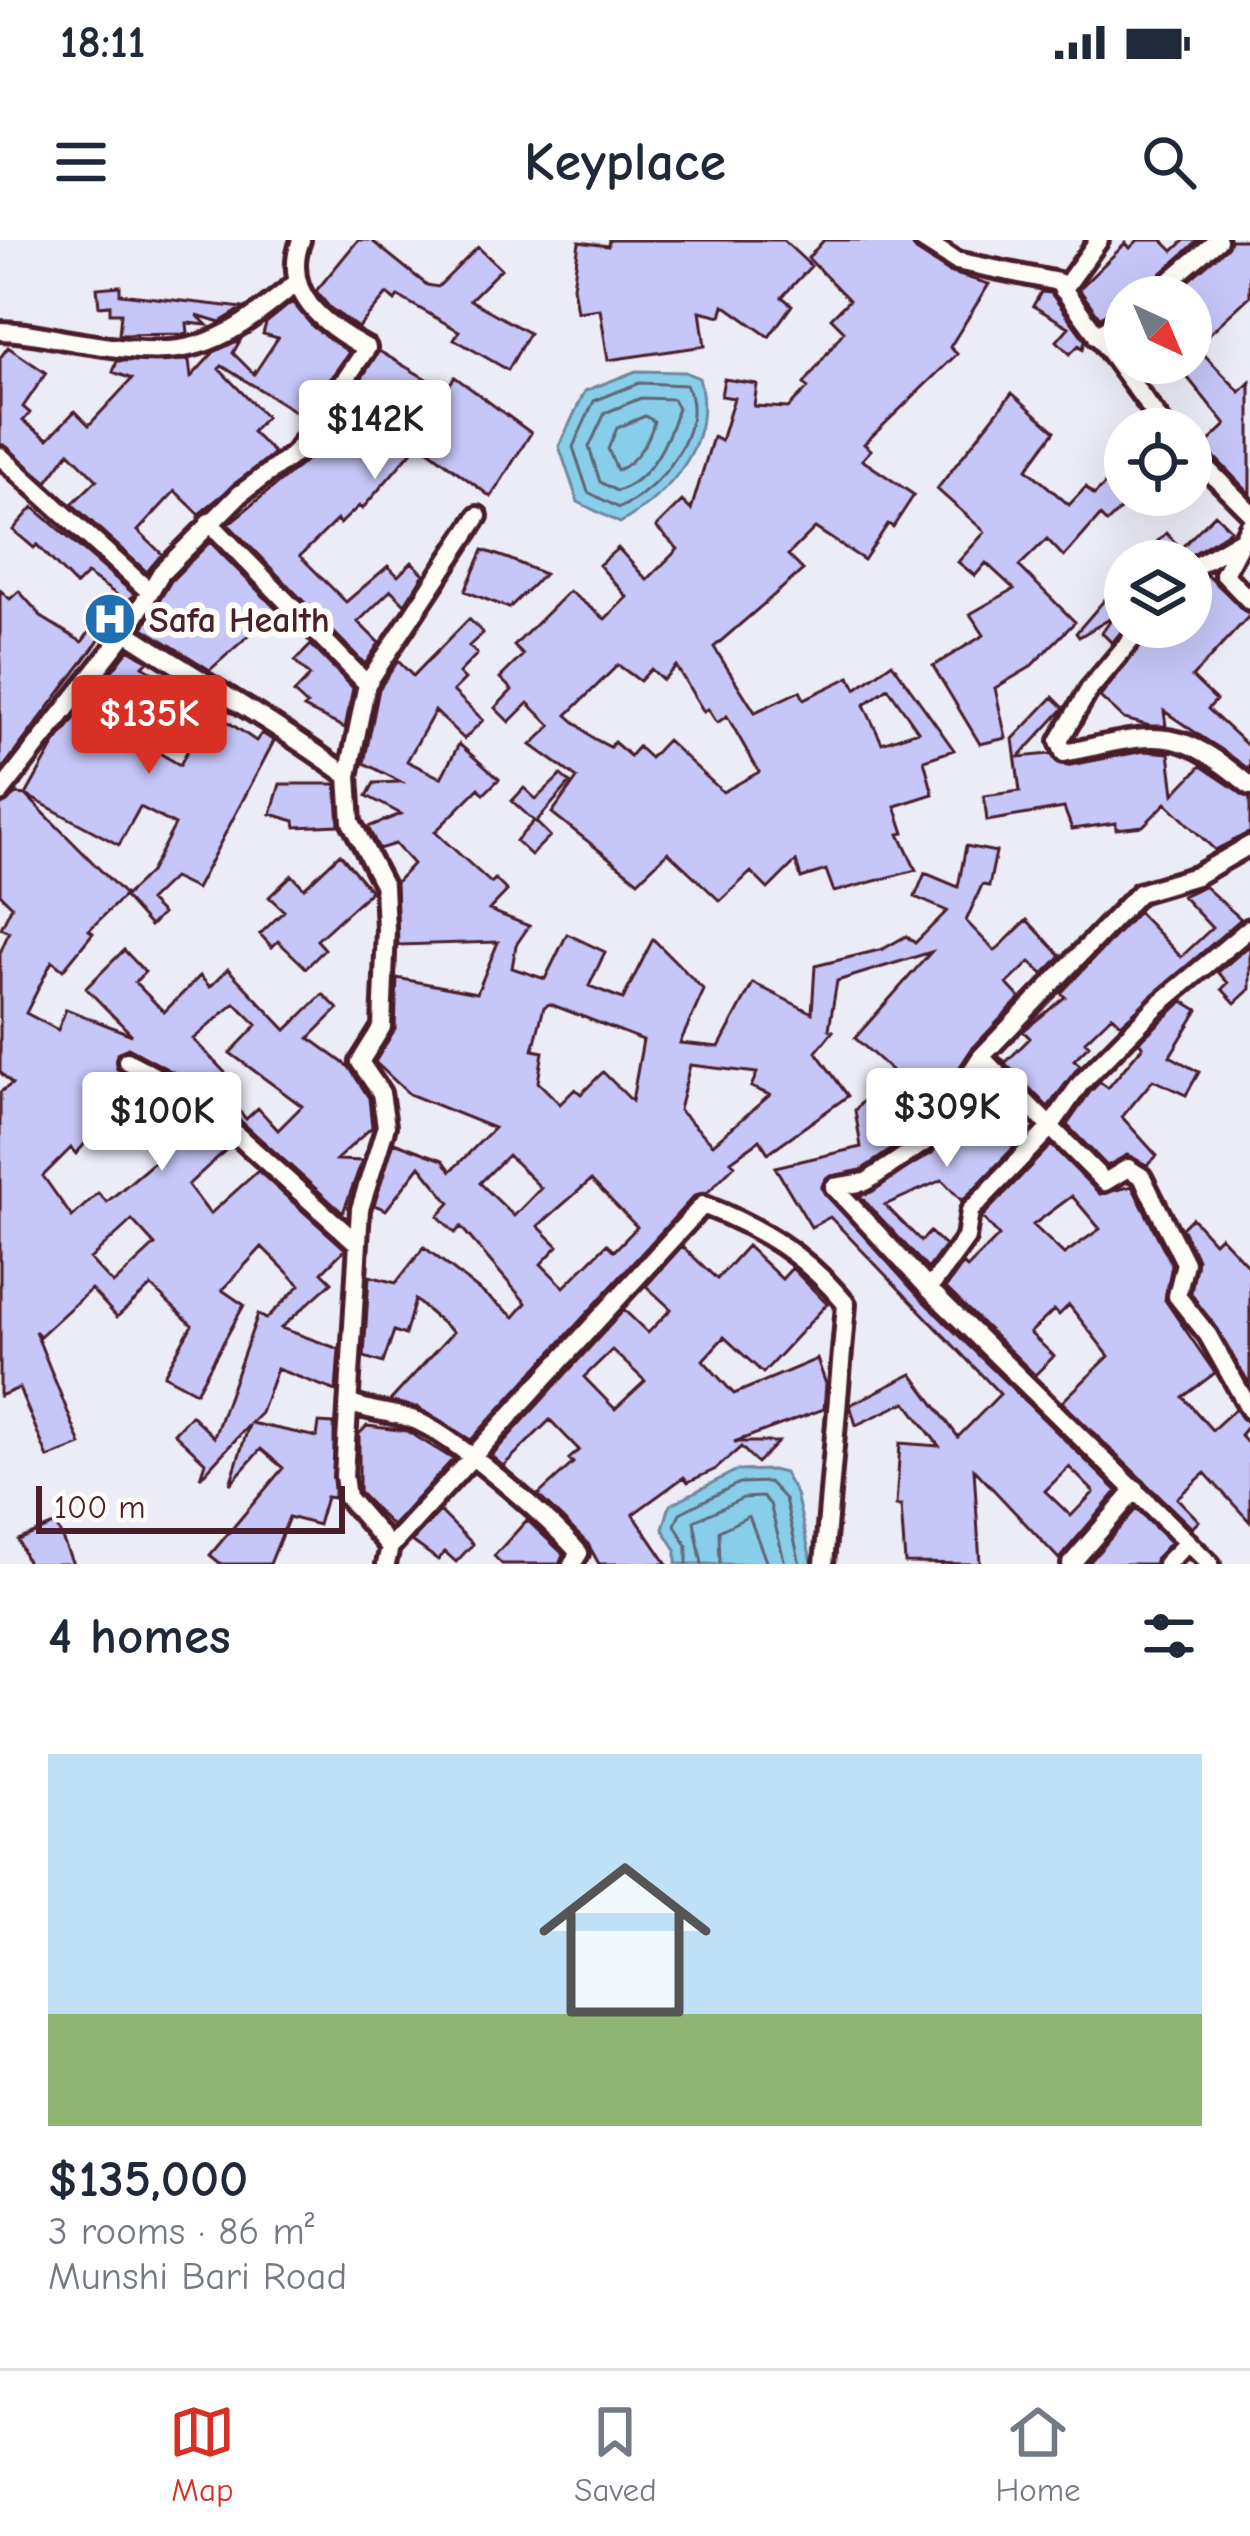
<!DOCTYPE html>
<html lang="en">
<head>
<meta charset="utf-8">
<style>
	:root { --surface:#fff; --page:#f2f2f3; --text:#1f2937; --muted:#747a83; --line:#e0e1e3; --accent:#d93025 }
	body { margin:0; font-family:"Comic Neue",sans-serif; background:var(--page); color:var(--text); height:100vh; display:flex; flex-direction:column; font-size:45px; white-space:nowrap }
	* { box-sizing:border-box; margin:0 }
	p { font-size:39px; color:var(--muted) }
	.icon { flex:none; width:66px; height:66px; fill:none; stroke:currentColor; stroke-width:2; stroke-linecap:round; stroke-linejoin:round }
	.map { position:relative; height:1324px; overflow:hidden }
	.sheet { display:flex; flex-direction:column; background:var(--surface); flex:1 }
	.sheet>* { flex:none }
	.needle { width:78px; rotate:136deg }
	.fabs { position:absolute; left:1104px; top:36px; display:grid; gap:24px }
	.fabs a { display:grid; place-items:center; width:108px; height:108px; border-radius:50%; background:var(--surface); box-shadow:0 12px 48px #0002; font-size:60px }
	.scale { position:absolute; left:36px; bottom:30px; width:309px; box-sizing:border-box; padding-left:12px; border:6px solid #4a1f2b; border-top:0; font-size:33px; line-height:42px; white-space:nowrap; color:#4a1f2b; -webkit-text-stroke:9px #fdfcf7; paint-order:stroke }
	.price { position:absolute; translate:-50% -102px; padding:0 27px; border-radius:12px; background:#fff; color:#222; font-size:39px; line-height:78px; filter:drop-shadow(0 3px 6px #0008) }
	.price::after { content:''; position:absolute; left:50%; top:72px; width:36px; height:27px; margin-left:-18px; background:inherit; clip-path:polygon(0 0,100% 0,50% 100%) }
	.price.on { background:var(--accent); color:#fff }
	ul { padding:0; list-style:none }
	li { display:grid; align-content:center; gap:24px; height:636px; padding:0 48px }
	li span { display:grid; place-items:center; height:372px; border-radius:0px; color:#555 }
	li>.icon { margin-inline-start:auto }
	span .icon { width:216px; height:216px; fill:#fffc; stroke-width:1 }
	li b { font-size:51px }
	h2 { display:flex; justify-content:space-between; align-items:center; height:144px; padding:0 48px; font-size:51px }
	.status { display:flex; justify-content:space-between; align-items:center; height:84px; padding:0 60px; background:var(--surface); direction:ltr }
	.status svg { height:33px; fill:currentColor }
	header { display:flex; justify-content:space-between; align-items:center; height:156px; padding:0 48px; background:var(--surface); font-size:54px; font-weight:800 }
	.dock { display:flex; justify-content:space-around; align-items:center; height:168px; border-top:3px solid var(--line); background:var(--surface); font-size:33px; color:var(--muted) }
	.dock a { display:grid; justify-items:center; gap:6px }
	.dock .on { color:var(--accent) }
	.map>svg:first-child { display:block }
	.water { fill:#88ceea; stroke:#6f889e; stroke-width:3 }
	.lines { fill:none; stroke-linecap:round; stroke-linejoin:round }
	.shore { stroke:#636577; stroke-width:3 }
	.building { fill:#c6c6f8; stroke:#4a1f2b; stroke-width:3; fill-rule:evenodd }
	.minor-casing { stroke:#4a1f2b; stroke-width:26 }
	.minor { stroke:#fdfcf7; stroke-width:16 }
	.labels { text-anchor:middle; stroke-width:12; stroke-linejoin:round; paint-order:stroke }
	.poi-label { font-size:36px; font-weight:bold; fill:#4a1f2b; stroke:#fdfcf7; text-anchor:start }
</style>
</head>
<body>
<div class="status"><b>18:11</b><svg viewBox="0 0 49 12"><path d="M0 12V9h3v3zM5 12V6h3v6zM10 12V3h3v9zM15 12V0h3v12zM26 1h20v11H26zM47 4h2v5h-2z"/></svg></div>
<header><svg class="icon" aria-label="menu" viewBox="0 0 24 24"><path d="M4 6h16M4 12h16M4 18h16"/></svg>Keyplace<svg class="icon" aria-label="search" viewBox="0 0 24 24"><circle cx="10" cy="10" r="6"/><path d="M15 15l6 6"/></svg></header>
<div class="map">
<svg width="1250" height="1324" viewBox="0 0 1250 1324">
	<rect width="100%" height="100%" fill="#ececf7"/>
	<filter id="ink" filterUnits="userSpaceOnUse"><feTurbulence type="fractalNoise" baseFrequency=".00833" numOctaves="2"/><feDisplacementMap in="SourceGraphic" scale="24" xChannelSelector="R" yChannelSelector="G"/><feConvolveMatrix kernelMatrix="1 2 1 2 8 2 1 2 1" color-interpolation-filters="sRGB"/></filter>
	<g filter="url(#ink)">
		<path class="water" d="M 636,131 L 685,132 L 699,138 C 716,201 673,252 620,283 L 578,262 L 559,206 L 585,151 Z
			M 772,1230 L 784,1233 L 796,1254 L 812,1324 L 676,1324 L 676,1310 L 663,1289 L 670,1265 L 735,1231 Z"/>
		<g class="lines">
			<path class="shore" d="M 639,143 L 686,145 C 710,189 658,252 619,268 L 588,252 L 573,207 L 594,161 Z
				M 641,158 L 673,159 L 678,168 C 668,201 652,239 617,251 L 600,242 L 589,207 L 605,173 Z
				M 645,176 L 654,181 C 651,198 634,225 617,230 L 608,209 L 617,188 Z
				M 687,1324 L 687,1306 L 675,1285 L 680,1273 L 739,1243 L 769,1242 L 785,1259 L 800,1324
				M 702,1324 L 694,1281 L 743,1258 L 763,1257 L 770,1264 L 785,1324
				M 720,1324 L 719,1291 L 749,1276 L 767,1324"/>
		</g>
		<path class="building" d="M 358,0 L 371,0 L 427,45 L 438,47 L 478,7 L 501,29 L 470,60 L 529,93 L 508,130 L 454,99 L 459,91 L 398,56 L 395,61 L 387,54 L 358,88 L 330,68 L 316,51 Z
			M 609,0 L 783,0 L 811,26 L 782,57 L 792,65 L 769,97 L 724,65 L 721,76 L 700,71 L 705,106 L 608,120 L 600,69 L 577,72 L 573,46 L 579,2 L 608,6 Z
			M 824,0 L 910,0 L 916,11 L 949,32 L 989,44 L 950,107 L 957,114 L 864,204 L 871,210 L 862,220 L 914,255 L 893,287 L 888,284 L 864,320 L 815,288 L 788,315 L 803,330 L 714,407 L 755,472 L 800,451 L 804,459 L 850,437 L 856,449 L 892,423 L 954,510 L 924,520 L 933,554 L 895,566 L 904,593 L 899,594 L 916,630 L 834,652 L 826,630 L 801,638 L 796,621 L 768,649 L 751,632 L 720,661 L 668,612 L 638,641 L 552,573 L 577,538 L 531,505 L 551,486 L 528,463 L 509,482 L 495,468 L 512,450 L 500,438 L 523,415 L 514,406 L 569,351 L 605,379 L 627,357 L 599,325 L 618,308 L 647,340 L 678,309 L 656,287 L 682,261 L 691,270 L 713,197 L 721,201 L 734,158 L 721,156 L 724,139 L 757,144 L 754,166 L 788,168 L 808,148 L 804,144 L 844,91 L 831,78 L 849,60 L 808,18 ZM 618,425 L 640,441 L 651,429 L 663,440 L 676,426 L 704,472 L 708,469 L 717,483 L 727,476 L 759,532 L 723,552 L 667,500 L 650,518 L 638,507 L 630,516 L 614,502 L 610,507 L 593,498 L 567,475 ZM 888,448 L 918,491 L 882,503 L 864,465 Z
			M 1138,0 L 1162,0 L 1173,11 L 1185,0 L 1198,0 L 1138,57 L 1125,57 L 1100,78 L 1079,49 L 1126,3 L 1130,8 Z
			M 1231,0 L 1250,0 L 1250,56 L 1196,106 L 1240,152 L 1250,142 L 1250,254 L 1204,206 L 1226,185 L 1184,133 L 1191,126 L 1191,57 L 1171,57 Z
			M 120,46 L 120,54 L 243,68 L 220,82 L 197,75 L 207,85 L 187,83 L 188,94 L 119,95 L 121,73 L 110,73 L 110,65 L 99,66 L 97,48 Z
			M 1041,52 L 1051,53 L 1085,100 L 1083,109 L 1079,105 L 1070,114 L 1057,101 L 1069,87 L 1033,66 Z
			M 292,62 L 313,87 L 349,112 L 304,177 L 222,126 L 219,129 L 266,177 L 252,192 L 274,213 L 199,274 L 175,251 L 138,291 L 162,314 L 147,332 L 72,264 L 97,240 L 69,212 L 47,242 L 0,204 L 0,118 L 8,107 L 46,133 L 23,167 L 30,173 L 23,181 L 48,199 L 75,171 L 89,185 L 132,139 L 113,132 L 117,121 L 189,120 L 191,137 L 214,112 L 241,99 L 233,113 L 254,134 L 278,98 L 263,94 L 266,83 Z
			M 379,111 L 445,150 L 455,137 L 531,193 L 491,257 L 419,203 L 362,269 L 359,266 L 340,284 L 337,280 L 300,316 L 346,362 L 388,326 L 398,336 L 412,322 L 424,334 L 405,364 L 391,350 L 358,382 L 379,403 L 365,424 L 228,284 L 302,224 L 365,157 L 354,150 Z
			M 1012,153 L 1055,191 L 1027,229 L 1069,265 L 1086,247 L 1094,255 L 1125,225 L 1125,265 L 1107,283 L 1100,276 L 1064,317 L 1047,299 L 1019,326 L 1075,382 L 1029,428 L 995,448 L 1006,498 L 980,504 L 933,426 L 984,395 L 970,374 L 1014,349 L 986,323 L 975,336 L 958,322 L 985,292 L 937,249 Z
			M 33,267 L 134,354 L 0,532 L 0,350 L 10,359 L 19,351 L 43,378 L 82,402 L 116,354 L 87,334 L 76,345 L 37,305 L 34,308 L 13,290 Z
			M 1215,274 L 1230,289 L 1226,294 L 1181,321 L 1138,321 L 1166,293 L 1181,308 Z
			M 210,302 L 277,370 L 210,430 L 143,388 L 171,341 Z
			M 483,310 L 509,319 L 544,334 L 509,368 L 485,359 L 465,351 Z
			M 1207,335 L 1250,375 L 1192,437 L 1216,460 L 1208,469 L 1250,508 L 1250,530 L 1164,471 L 1166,486 L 1150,486 L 1124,479 L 1100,457 L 1155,387 L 1191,387 L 1191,342 Z
			M 1125,336 L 1125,387 L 1112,403 L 1102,393 L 1113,377 L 1079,397 L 1076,393 Z
			M 469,379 L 483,393 L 469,406 L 477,414 L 459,433 L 465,439 L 453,451 L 483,480 L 464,499 L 435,471 L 407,521 L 441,538 L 459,504 L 499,539 L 484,554 L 479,548 L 435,592 L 491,643 L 495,639 L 507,651 L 489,670 L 529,686 L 516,705 L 512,728 L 545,739 L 567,694 L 605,712 L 589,746 L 623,759 L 653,699 L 704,750 L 680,803 L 719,807 L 753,743 L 812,773 L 815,726 L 883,709 L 906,696 L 915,703 L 947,671 L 915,657 L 925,633 L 958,647 L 966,606 L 996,612 L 989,646 L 982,645 L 966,681 L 995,711 L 1027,680 L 1061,716 L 1043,734 L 1030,722 L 1007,744 L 1020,758 L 971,810 L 916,893 L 861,930 L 827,937 L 821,948 L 920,1058 L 1117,1251 L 1059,1319 L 974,1229 L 980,1324 L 905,1323 L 901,1266 L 896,1266 L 900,1203 L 939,1206 L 906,1162 L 856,1185 L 850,1165 L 912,1134 L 958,1197 L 1000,1154 L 830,977 L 811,987 L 775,927 L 861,907 L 855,870 L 891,830 L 855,798 L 931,712 L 837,741 L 829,789 L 833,791 L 816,812 L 848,856 L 768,913 L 760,900 L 731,921 L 735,925 L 707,953 L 694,956 L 471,1200 L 418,1168 L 390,1161 L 453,1092 L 415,1060 L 405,1095 L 394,1091 L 383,1123 L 364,1117 L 369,1036 L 396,1043 L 424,1007 L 514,1077 L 526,1063 L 461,987 L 455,993 L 438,976 L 450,963 L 420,926 L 386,970 L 374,965 L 394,902 L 443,920 L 451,931 L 494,888 L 409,854 L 375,822 L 395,789 L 397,738 L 477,753 L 498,702 L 398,705 L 396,642 L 413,624 L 395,604 L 379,609 L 368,587 L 401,574 L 367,556 L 374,543 L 401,542 L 364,523 L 379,449 L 398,421 L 413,436 ZM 550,764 L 643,800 L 632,861 L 603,832 L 581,854 L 575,849 L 560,864 L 538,842 L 543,812 L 533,810 L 544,767 ZM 690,825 L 757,833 L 751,847 L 770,855 L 713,904 L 679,870 ZM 508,915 L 541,948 L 514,976 L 480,943 ZM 591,940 L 637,987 L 614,1011 L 607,1004 L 564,1047 L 541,1024 L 558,1006 L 538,986 ZM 1069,1227 L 1094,1252 L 1071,1276 L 1045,1251 Z
			M 311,405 L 353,448 L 345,488 L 304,468 L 307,465 L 294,453 L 310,436 L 295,421 Z
			M 129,409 L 148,421 L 143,426 L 177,449 L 142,503 L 180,525 L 209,469 L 256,501 L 262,493 L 274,501 L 196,649 L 173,638 L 149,661 L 162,674 L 150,686 L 124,657 L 150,632 L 175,585 L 140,567 L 119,605 L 26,555 L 54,505 Z
			M 1053,457 L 1064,468 L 1019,517 L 1050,514 L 1066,526 L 1144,511 L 1169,513 L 1174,554 L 1201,526 L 1250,559 L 1250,592 L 1215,610 L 1166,563 L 1143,586 L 1116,589 L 1116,583 L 1072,589 L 1064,568 L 987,581 L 984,556 L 1020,551 L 1013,499 Z
			M 561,535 L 570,543 L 536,582 L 550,596 L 531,615 L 516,601 L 534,581 L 512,561 L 524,548 L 536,559 Z
			M 280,544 L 336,544 L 339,585 L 296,587 L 295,581 L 271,574 Z
			M 16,554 L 26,555 L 125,655 L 89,690 L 93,693 L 63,730 L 52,721 L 26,773 L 58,790 L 66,769 L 132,795 L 86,748 L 124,710 L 145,732 L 135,742 L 164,772 L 200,736 L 210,747 L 228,729 L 286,790 L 323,754 L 338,769 L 309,798 L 349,827 L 369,858 L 372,887 L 336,920 L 362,921 L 343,973 L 206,850 L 128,808 L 117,814 L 117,829 L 161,854 L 131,883 L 116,867 L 76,914 L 71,908 L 43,936 L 72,977 L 98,953 L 107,962 L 203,881 L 230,906 L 188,945 L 210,974 L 258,931 L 345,1009 L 322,1032 L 332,1042 L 281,1088 L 339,1109 L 336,1151 L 277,1129 L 261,1173 L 251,1183 L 317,1197 L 319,1183 L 334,1184 L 334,1258 L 326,1257 L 318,1285 L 289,1277 L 270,1324 L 221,1324 L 210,1315 L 283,1228 L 261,1209 L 230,1244 L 249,1185 L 200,1238 L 205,1222 L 174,1193 L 191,1175 L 214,1197 L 258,1074 L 266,1079 L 300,1045 L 262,1007 L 222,1050 L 244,1065 L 196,1152 L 164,1135 L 192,1085 L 151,1046 L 117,1077 L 91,1049 L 40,1096 L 35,1091 L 81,1205 L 48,1218 L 19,1148 L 0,1156 L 0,852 L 12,844 L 0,832 L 0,713 L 9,692 L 1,688 L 12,666 L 0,654 L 0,566 ZM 235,763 L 257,785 L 230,813 L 302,866 L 278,890 L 258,868 L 246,879 L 224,854 L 235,843 L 193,799 ZM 132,980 L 155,1005 L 113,1044 L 90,1019 Z
			M 340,614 L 371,651 L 317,700 L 325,709 L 306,728 L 278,701 L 272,707 L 260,694 L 284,671 L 269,657 L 292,635 L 304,648 Z
			M 1204,646 L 1241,679 L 1121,784 L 1112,775 L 1085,801 L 1089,805 L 1074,820 L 1080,825 L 1048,867 L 999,817 L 1006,822 L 1030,798 L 1023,791 L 1065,757 L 1061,753 L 1138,672 L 1181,717 L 1212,688 L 1182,656 Z
			M 1250,705 L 1250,749 L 1235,763 L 1222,749 L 1228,743 L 1218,732 Z
			M 1183,761 L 1198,770 L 1170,816 L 1199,832 L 1186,855 L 1153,840 L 1122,877 L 1157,916 L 1147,925 L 1127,915 L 1107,926 L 1067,885 L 1090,852 L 1100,842 L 1108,848 L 1143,806 L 1139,802 Z
			M 983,837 L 1003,857 L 990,869 L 994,879 L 1018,903 L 962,961 L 942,940 L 885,965 L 921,1001 L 930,992 L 945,1006 L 928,1029 L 860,956 L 932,913 L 943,898 L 954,909 L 976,887 L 960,872 Z
			M 1051,905 L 1100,954 L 1132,946 L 1172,1025 L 1165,1060 L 1215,1133 L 1183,1157 L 1212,1190 L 1235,1169 L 1250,1183 L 1240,1195 L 1250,1206 L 1250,1282 L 1205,1233 L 1177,1258 L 1199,1281 L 1192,1288 L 1062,1162 L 1109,1116 L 1069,1065 L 1059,1075 L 1054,1070 L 1030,1093 L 1054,1116 L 1035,1135 L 946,1048 L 963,1024 L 967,1028 L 999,996 L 982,977 ZM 1072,956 L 1100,989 L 1064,1014 L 1033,985 Z
			M 1192,978 L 1214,1002 L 1220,996 L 1250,1028 L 1250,1144 L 1191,1053 L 1197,1019 L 1182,988 Z
			M 682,1006 L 717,1039 L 747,1006 L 782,1039 L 792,1028 L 827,1064 L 763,1133 L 724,1097 L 703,1120 L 734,1154 L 817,1119 L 826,1144 L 824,1169 L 734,1202 L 778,1202 L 757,1223 L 741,1207 L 716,1229 L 688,1242 L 684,1237 L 633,1274 L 667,1324 L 599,1324 L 588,1304 L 538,1255 L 573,1223 L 569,1219 L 579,1210 L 550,1180 L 503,1226 L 491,1216 L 624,1070 L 648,1093 L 671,1069 L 646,1046 ZM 612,1110 L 645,1141 L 615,1169 L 584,1137 Z
			M 367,1186 L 407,1191 L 453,1219 L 392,1286 L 359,1252 L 359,1194 Z
			M 1136,1269 L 1170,1302 L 1154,1324 L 1088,1324 Z
			M 440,1271 L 473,1304 L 456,1322 L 445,1312 L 438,1320 L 412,1301 Z
			M 527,1280 L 563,1314 L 559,1324 L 502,1324 L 494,1316 Z
			M 56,1284 L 73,1324 L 28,1324 L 18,1300 Z"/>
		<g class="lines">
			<g class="minor-casing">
				<path id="minor" d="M 923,0 L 956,21 L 1058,42 L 1166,189
					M 1063,50 L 1099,0
					M 1151,57 L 1218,0
					M 0,91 C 28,91 55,99 83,103 C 188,120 214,111 296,43
					M 1097,97 L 1125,74
					M 1191,213 L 1250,272
					M 0,216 L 150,352
					M 209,282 L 367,444
					M 1250,285 L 1224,334 L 1250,361
					M 1191,329 L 1241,300
					M 1142,387 L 1089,450 L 1059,501 L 1064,513 C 1155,494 1175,482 1250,546
					M 126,392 C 200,441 276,483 348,536 L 351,582 L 384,646 L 386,689 L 382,787 L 360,822 L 381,853 L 386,886 L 360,969 L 344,1236 L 347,1257 L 390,1307 L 386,1324
					M 348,536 L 367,444 L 478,276
					M 0,553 L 126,392 L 161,333 L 240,254 L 294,214 L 367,108 C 323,85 281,53 301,0
					M 981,817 L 1105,942 L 1128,928 L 1142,937 L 1185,1023 L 1177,1056 L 1208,1095 L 1250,1170
					M 127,821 L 198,860 L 358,1004
					M 929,1049 L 966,998 L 970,971 L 1048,890 L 1080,844 L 1158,765 L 1250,688
					M 349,1163 C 370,1172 391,1172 412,1179 C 451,1193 551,1280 579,1313 L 572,1324
					M 390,1307 L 703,965 C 762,988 805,1015 846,1064 L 824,1324
					M 1071,1324 L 1136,1249
					M 1166,1324 L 1188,1302
					M 1210,1324 L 929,1049 L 834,947 L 866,942 L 925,902 L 981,817 L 1139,653 L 1196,636 L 1250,605"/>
			</g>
			<use href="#minor" class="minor"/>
		</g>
	</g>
	<defs>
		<g id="hospital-disc" transform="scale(2.7)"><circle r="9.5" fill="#1f6fb2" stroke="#fdfcf7"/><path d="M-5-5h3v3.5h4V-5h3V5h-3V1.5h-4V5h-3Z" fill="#fff"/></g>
	</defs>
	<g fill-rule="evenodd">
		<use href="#hospital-disc" x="110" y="379"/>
	</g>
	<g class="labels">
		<g class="poi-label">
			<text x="149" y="392">Safa Health</text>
		</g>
	</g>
</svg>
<div class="fabs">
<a><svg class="needle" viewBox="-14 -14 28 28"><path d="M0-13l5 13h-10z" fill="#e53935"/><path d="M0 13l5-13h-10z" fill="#747a83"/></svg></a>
<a><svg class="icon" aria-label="locate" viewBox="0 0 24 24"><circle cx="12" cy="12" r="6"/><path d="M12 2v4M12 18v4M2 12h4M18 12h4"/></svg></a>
<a><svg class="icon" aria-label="layers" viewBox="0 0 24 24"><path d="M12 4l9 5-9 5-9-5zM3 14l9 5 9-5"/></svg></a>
</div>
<div class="scale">100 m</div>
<b class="price" style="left:375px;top:242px">$142K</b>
<b class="price on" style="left:149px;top:537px">$135K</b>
<b class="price" style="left:947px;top:930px">$309K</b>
<b class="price" style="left:162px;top:934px">$100K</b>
</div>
<section class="sheet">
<h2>4 homes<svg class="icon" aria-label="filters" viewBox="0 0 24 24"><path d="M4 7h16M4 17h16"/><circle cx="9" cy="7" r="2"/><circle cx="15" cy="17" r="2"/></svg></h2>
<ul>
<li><span style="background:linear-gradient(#bfe0f5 70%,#8fb573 0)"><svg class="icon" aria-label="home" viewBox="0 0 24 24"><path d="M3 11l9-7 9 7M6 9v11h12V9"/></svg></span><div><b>$135,000</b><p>3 rooms · 86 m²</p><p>Munshi Bari Road</p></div></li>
</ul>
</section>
<nav class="dock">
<a class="on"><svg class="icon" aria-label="map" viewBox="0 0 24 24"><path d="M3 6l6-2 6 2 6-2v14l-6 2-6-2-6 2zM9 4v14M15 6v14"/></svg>Map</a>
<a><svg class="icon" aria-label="saved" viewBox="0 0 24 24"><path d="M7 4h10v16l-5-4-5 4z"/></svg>Saved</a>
<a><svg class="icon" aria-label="home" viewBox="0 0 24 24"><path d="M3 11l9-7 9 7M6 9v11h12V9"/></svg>Home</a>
</nav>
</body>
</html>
